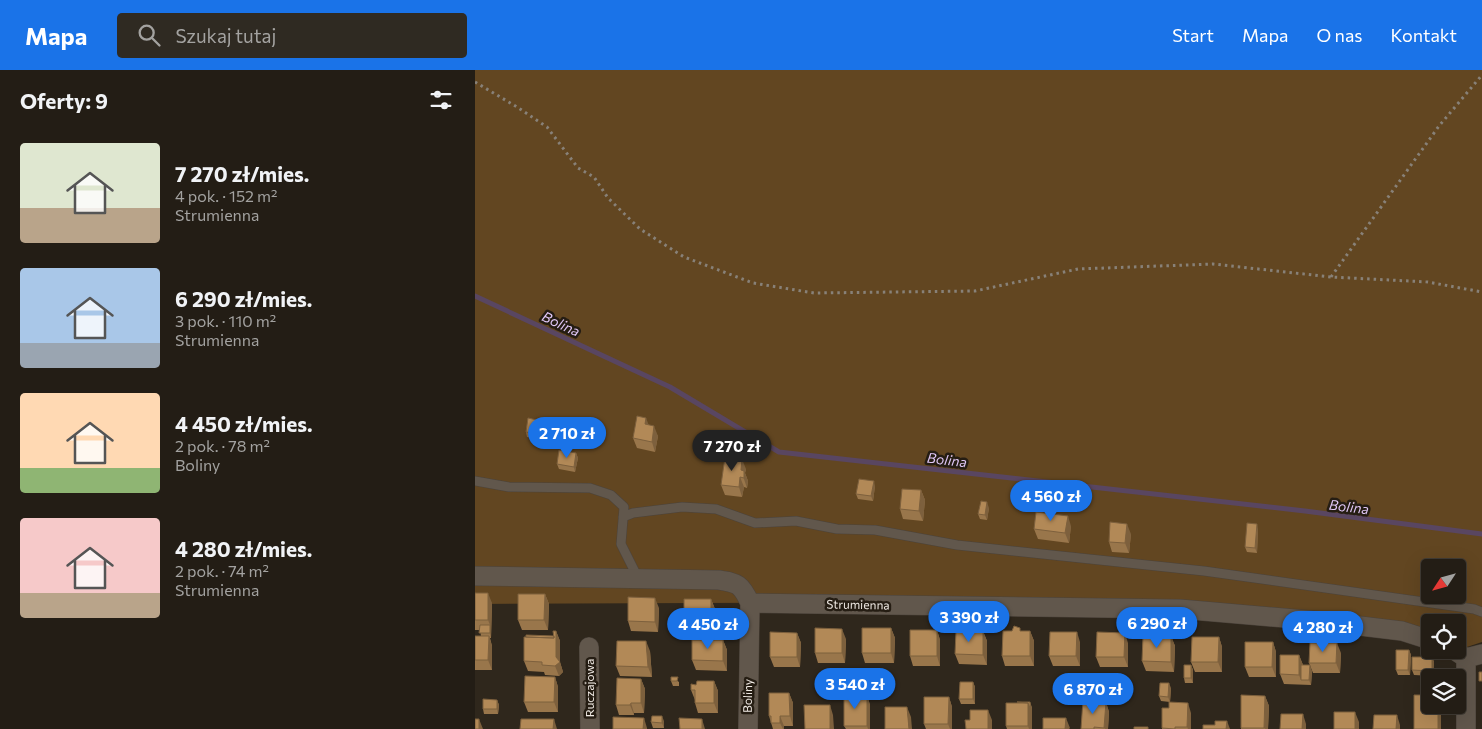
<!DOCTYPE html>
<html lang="pl">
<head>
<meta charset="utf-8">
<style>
	:root { --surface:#231d15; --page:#2f2a22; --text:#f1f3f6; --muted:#a3a2a0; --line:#403b34; --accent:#1a73e8 }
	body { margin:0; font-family:Commissioner,sans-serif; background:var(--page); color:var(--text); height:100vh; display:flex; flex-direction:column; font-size:19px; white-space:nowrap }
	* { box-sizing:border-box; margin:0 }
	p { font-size:16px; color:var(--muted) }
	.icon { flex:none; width:28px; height:28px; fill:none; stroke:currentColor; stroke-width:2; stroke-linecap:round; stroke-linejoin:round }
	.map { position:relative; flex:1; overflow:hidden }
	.panel { display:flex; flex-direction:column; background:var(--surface); width:475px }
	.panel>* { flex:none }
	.needle { width:32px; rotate:234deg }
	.buttons { position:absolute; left:946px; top:489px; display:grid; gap:10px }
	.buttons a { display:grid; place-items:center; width:45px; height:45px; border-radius:5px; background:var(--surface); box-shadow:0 5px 20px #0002,0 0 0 1px var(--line); font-size:25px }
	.price { position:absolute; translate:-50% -42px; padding:0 11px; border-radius:18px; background:var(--accent); color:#fff; font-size:16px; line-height:32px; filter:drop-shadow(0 1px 2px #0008) }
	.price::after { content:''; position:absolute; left:50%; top:30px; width:15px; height:11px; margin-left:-8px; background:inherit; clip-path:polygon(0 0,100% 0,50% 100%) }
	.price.selected { background:#222; color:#fff }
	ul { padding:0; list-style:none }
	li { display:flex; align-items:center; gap:15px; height:125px; padding:0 20px }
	li span { display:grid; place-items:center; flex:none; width:140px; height:100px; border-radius:5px; color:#555 }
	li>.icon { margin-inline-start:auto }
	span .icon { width:60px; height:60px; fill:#fffc; stroke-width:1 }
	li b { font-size:21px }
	h2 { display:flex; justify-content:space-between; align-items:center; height:60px; padding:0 20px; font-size:21px }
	header { display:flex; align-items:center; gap:30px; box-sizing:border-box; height:70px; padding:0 25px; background:var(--accent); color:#fff }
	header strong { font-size:24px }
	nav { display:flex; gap:28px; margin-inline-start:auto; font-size:18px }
	.search { width:350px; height:45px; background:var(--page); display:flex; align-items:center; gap:12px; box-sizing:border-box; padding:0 18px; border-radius:5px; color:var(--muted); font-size:19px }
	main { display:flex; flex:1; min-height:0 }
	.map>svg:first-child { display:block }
	.green { fill:#624621; fill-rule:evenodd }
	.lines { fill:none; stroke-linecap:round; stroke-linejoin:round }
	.stream { stroke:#594661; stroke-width:5 }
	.lane-casing { stroke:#4b433b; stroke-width:10 }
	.street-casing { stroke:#4b433b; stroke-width:20 }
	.path { stroke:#888178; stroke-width:3; stroke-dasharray:2.5 4; stroke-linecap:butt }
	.lane { stroke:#61574c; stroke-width:9 }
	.street { stroke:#61574c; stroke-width:19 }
	.wall { fill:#99764b }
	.shaded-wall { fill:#7d603d }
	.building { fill:#b28957; stroke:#7d603d }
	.labels { text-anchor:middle; stroke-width:5; stroke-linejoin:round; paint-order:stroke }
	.street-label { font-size:12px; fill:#efe9e3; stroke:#251d13 }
	.water-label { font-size:14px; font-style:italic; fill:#dfc6f5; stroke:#251d13 }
</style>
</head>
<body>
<header>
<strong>Mapa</strong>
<div class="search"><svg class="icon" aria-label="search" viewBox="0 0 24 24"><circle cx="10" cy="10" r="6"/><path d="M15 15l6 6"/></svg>Szukaj tutaj</div>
<nav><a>Start</a><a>Mapa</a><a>O nas</a><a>Kontakt</a></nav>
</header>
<main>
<section class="panel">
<h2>Oferty: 9<svg class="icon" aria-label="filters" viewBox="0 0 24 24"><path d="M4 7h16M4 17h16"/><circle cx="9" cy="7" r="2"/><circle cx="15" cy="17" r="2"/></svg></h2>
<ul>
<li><span style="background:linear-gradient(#dfe7d0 65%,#b9a48a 0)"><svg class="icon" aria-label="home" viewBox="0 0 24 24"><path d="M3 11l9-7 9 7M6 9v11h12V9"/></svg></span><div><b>7 270 zł/mies.</b><p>4 pok. · 152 m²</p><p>Strumienna</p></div></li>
<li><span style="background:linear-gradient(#a9c7e8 75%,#9aa5b1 0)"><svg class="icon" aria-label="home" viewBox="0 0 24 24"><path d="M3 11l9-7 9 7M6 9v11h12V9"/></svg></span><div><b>6 290 zł/mies.</b><p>3 pok. · 110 m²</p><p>Strumienna</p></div></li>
<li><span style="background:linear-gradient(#ffd9b3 75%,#8fb573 0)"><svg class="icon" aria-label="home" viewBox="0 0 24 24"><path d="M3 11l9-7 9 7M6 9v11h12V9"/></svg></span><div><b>4 450 zł/mies.</b><p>2 pok. · 78 m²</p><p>Boliny</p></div></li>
<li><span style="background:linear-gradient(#f6c9c9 75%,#b9a48a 0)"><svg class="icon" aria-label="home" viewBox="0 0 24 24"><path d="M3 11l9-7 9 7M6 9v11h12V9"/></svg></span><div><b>4 280 zł/mies.</b><p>2 pok. · 74 m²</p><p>Strumienna</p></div></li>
</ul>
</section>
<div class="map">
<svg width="1007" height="659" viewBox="0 0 1007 659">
	<rect width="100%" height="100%" fill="#2f271c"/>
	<path class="green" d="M 0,0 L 1007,0 L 1007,572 L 992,577 L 983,572 L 982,552 L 955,552 L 955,565 L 649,531 L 0,534 ZM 955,498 L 982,498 L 982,525 L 955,525 Z"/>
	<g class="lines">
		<path class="stream" d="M 0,226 L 195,317 L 304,382 L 830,441 L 1007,464"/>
		<g class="lane-casing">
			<path id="lane" d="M 0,411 L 34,417 L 115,418 L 136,425 L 149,437 L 146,474 L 163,508
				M 148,447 L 158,443 L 207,437 L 241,439 L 280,453 L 321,451 L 362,459 L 400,460 L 482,475 L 729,501 L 999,539 L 1007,542"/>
		</g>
		<g class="street-casing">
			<path id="street" d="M 0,506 L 244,510 C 263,513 266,514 275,533 L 705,539 L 844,551 L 927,561 L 955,570
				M 114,577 L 115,659
				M 979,580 L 991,588 L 1007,584
				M 991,588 L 991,659
				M 273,659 L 275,533"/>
		</g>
		<path class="path" d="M 0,12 L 42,37 L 72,57 L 103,98 L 119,107 L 133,128 L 165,159 L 209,187 L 278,213 L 339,223 L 500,221 L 603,199 L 738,194 L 856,207 L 953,212 L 1007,222
			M 856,207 L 964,56 L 1007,5"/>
		<use href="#lane" class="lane"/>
		<use href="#street" class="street"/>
	</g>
	<path class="wall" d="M 66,351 L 68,356 L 66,369 L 52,367 L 51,362 Z
		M 174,355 L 183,366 L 180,382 L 162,378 L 158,368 Z
		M 101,383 L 103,388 L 100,402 L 84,399 L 82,394 Z
		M 271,399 L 270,403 L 273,411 L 272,418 L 269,417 L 267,427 L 250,425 L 246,415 Z
		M 400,416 L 398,431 L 383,429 L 381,424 Z
		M 446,420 L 450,430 L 448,451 L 428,449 L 425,439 Z
		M 514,438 L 512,450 L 505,449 L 503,444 Z
		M 596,456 L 594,473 L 563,469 L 559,459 Z
		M 783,459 L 782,483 L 772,482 L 770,477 Z
		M 656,464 L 654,483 L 637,482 L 634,472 Z
		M 0,523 L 17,533 L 16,568 L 15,568 L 17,576 L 17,600 L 0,600 L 0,566 L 6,566 L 5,560 L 0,560 Z
		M 70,524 L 74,534 L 73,560 L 47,560 L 43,550 Z
		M 236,529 L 240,539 L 239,563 L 213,563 L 209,553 Z
		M 184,538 L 183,562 L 156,561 L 153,551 Z
		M 416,558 L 420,568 L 419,593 L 390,593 L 387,583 Z
		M 462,560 L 465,570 L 465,596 L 438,596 L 435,586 Z
		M 81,561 L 85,571 L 85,592 L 88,602 L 84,606 L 70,605 L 69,602 L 53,601 L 49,591 L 79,566 Z
		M 508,561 L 512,571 L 512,595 L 484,594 L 480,584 Z
		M 546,561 L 555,561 L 559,571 L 559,596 L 530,596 L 527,586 Z
		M 322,563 L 326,573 L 325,597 L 299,597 L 295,587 Z
		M 696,566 L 700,576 L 699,602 L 671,601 L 667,591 Z
		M 744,567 L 747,577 L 747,602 L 720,602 L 716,592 Z
		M 371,569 L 370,593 L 343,593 L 340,583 Z
		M 248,570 L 252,580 L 252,601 L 221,600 L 217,590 Z
		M 605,572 L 605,596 L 578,596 L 574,586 Z
		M 798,572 L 801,582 L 801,607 L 774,607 L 770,597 Z
		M 653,573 L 653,597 L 625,597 L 621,587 Z
		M 934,580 L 936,585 L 935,605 L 923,605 L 921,600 Z
		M 175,581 L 177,607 L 145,606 L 141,596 Z
		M 866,583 L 865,603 L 838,603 L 834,593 Z
		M 824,585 L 828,595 L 837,601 L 836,615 L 809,614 L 805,604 Z
		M 957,587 L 959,592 L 958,606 L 939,605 L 937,600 Z
		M 716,595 L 718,600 L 718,613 L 710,613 L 709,608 Z
		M 80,607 L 83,617 L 83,642 L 53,642 L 49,632 Z
		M 196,607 L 204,612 L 204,616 L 198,616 L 196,611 Z
		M 166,609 L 170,619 L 169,643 L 159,643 L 159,645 L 144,645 L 141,635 Z
		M 239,611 L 243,621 L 243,643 L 223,643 L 220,633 L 220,630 L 216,620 L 221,615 Z
		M 640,611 L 641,614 L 651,611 L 653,616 L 653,626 L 643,626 L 642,623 L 642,625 L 635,626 L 633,621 Z
		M 498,612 L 500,617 L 500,634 L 486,634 L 484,629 Z
		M 696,618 L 695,632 L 686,631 L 684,626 Z
		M 314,623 L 318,633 L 318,656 L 309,656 L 309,659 L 298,659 L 294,646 Z
		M 392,625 L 395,635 L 395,659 L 371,659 L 369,656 Z
		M 790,626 L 794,636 L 793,659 L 766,659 L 766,658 Z
		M 474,627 L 477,637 L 477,659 L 451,659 L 449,654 Z
		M 22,630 L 24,635 L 23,644 L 9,644 L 8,639 Z
		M 555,632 L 557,638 L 557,659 L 532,659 L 531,656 Z
		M 631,632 L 634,642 L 633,659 L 606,659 Z
		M 716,643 L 716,659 L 687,659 L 687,658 Z
		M 189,651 L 189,658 L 178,658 L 176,652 Z"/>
	<path class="shaded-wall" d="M 171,348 L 175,358 L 170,354 Z
		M 66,351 L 68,356 L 66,369 L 64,364 Z
		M 179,356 L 183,366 L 180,382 L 177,372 Z
		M 101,383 L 103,388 L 100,402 L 99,397 Z
		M 267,389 L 271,399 L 270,403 L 273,411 L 272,418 L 266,400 Z
		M 265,407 L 269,417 L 267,427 L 264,417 Z
		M 399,411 L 400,416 L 398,431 L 396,426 Z
		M 446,420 L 450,430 L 448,451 L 444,441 Z
		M 512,432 L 514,438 L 512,450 L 510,445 Z
		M 593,446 L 596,456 L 594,473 L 590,463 Z
		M 652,454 L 656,464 L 654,483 L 650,473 Z
		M 782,454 L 783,459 L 782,483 L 780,478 Z
		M 13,523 L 17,533 L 16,568 L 15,563 L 15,555 L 13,550 Z
		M 70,524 L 74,534 L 73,560 L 69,550 Z
		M 180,528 L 184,538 L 183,562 L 180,552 Z
		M 236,529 L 240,539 L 239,563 L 236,553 Z
		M 416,558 L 420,568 L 419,593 L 416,583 Z
		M 367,559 L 371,569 L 370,593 L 367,583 Z
		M 462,560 L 465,570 L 465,596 L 462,586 Z
		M 81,561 L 85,571 L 85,592 L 88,602 L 84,606 L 80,596 Z
		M 508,561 L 512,571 L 512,595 L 508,585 Z
		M 555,561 L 559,571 L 559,596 L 555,586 Z
		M 602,562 L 605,572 L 605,596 L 601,586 Z
		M 322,563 L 326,573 L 325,597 L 322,587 Z
		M 650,563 L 653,573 L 653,597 L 649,587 Z
		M 14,566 L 17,576 L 17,600 L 13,590 Z
		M 696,566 L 700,576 L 699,602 L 696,592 Z
		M 744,567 L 747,577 L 747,602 L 743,592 Z
		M 248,570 L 252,580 L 252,601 L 248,591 Z
		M 171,571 L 175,581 L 177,607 L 173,597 Z
		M 798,572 L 801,582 L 801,607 L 797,597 Z
		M 862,573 L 866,583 L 865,603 L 861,593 Z
		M 934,580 L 936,585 L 935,605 L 933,600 Z
		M 824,585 L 828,595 L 826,610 L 824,605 Z
		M 957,587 L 959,592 L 958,606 L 957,601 Z
		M 716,595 L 718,600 L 718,613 L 716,608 Z
		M 835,595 L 837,601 L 836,615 L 834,610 Z
		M 80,607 L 83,617 L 83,642 L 79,632 Z
		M 166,609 L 170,619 L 169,643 L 166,633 Z
		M 239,611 L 243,621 L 243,643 L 239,633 Z
		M 651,611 L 653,616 L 653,626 L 652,621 Z
		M 498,612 L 500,617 L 500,634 L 498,629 Z
		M 694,613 L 696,618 L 695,632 L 693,627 Z
		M 314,623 L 318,633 L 318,656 L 315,646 Z
		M 392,625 L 395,635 L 395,659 L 393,659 L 392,656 Z
		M 790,626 L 794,636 L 793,659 L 790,659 L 789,658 Z
		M 474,627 L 477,637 L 477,659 L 475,659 L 473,654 Z
		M 22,630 L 24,635 L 23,644 L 22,639 Z
		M 555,632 L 557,638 L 557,659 L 554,659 L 553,656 L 553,633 Z
		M 631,632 L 634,642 L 633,659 L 630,659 L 629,658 Z
		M 156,633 L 159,643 L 159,645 L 155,635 Z
		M 713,633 L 716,643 L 716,659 L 713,659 L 712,657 Z
		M 355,635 L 358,645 L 359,659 L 355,659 Z
		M 963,635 L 966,635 L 966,659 L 963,659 Z
		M 432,637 L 436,647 L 437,659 L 434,659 Z
		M 513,640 L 517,650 L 517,659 L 513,659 Z
		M 880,642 L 884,652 L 884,659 L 880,659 Z
		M 828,644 L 831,654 L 831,659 L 827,659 Z
		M 922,645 L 925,655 L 925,659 L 921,659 Z
		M 187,646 L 189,651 L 189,658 L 187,653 Z
		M 305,646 L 309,656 L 309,659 L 308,659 L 305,653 Z
		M 169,648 L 172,658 L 172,659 L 168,659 Z
		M 591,648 L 595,658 L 594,659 L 590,659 Z
		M 4,649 L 8,659 L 4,659 Z
		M 79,649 L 82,659 L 78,659 Z
		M 227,649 L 230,659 L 227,659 Z
		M 752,651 L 755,659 L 751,659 Z"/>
	<path class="building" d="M 162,346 L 171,348 L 170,354 L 179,356 L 177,372 L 158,368 Z
		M 53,348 L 66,351 L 64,364 L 51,362 Z
		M 84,380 L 101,383 L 99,397 L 82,394 Z
		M 250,387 L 267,389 L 266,400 L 269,401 L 269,408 L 265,407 L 264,417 L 246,415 Z
		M 384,409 L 399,411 L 396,426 L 381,424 Z
		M 427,419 L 446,420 L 444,441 L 425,439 Z
		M 506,431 L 512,432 L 510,445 L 503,444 Z
		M 561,442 L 593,446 L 590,463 L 559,459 Z
		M 635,452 L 652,454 L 650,473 L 634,472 Z
		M 772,453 L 782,454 L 780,478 L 770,477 Z
		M 0,523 L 13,523 L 13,550 L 0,550 Z
		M 43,524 L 70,524 L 69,550 L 43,550 Z
		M 153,527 L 180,528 L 180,552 L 153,551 Z
		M 209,529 L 236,529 L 236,553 L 209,553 Z
		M 5,555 L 15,555 L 15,563 L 4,563 Z
		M 539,556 L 545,558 L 545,561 L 555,561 L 555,586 L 527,586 L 528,561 L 537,561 Z
		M 340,558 L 367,559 L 367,583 L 340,583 Z
		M 387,558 L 416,558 L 416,583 L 387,583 Z
		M 435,560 L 462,560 L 462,586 L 435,586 Z
		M 78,561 L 81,561 L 81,587 L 85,592 L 80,596 L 67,595 L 67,592 L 49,591 L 49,567 L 79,568 Z
		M 481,561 L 508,561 L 508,585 L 480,584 Z
		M 295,562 L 322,563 L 322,587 L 295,587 Z
		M 575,562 L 602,562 L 601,586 L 574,586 Z
		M 622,562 L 650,563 L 649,587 L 621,587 Z
		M 51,565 L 79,566 L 79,568 L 51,567 Z
		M 0,566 L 14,566 L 13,590 L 0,590 Z
		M 668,566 L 696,566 L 696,592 L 667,591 Z
		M 717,567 L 744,567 L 743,592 L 716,592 Z
		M 217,570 L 248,570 L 248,591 L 217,590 Z
		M 142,571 L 171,571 L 173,597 L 141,596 Z
		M 770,572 L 798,572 L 797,597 L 770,597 Z
		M 835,573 L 862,573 L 861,593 L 834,593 Z
		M 921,580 L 934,580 L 933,600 L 921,600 Z
		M 805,585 L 824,585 L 824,605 L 805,604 Z
		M 937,587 L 957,587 L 957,601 L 937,600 Z
		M 709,595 L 716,595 L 716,608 L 709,608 Z
		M 826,595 L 835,595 L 834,610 L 826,610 Z
		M 1004,602 L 1007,602 L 1007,611 L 1004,611 Z
		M 50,606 L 80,607 L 79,632 L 49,632 Z
		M 196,607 L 203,607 L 202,611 L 196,611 Z
		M 142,608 L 166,609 L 166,633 L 156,633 L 155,635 L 141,635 Z
		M 222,611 L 239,611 L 239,633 L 220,633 L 220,620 L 216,620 L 216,614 L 221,615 Z
		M 640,611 L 640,620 L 633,621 L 633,612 Z
		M 641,611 L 651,611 L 652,621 L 641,621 Z
		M 485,612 L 498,612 L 498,629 L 484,629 Z
		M 685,613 L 694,613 L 693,627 L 684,626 Z
		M 949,621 L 955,621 L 955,625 L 949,625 Z
		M 294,623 L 314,623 L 315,646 L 305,646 L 305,653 L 296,653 L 296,646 L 294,646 Z
		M 369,625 L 392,625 L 392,656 L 369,656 Z
		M 766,625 L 790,626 L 789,658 L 766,658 Z
		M 939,625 L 955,625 L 955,635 L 963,635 L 963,659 L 939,659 Z
		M 449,627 L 474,627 L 473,654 L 449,654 Z
		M 8,629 L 22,630 L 22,639 L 8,639 Z
		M 608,630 L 631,632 L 629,658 L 619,657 L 619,659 L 606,659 Z
		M 542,632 L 555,632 L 555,638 L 553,633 Z
		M 694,632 L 713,633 L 712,657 L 700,657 L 700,659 L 687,658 L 687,638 L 694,638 Z
		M 531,633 L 553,633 L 553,656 L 531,656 Z
		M 329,635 L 355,635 L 355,659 L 330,659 Z
		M 410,637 L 432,637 L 434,659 L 410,659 Z
		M 495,640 L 513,640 L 513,659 L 491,659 L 490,650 L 495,650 Z
		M 859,642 L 880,642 L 880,659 L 859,659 Z
		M 806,644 L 828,644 L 827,659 L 805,659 Z
		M 899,645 L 922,645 L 921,659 L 898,659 Z
		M 177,646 L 187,646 L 187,653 L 176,652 Z
		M 138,647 L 169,648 L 168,659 L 138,659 Z
		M 204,648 L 227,649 L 227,659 L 205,659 Z
		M 568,648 L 591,648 L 590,659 L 568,659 Z
		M 0,649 L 4,649 L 4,659 L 0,659 Z
		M 46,649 L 79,649 L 78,659 L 45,659 Z
		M 740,651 L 752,651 L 751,659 L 728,659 L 728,655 L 740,655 Z
		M 659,657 L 673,657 L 673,659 L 659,659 Z"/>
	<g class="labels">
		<g class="street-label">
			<text transform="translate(383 535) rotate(1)" y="4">Strumienna</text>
			<text transform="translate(115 618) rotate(-90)" y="4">Ruczajowa</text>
			<text transform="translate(273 626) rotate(-89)" y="4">Boliny</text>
		</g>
		<g class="water-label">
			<text transform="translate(86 254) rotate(25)" y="5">Bolina</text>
			<text transform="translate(472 390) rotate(7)" y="5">Bolina</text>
			<text transform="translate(874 437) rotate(7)" y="5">Bolina</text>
		</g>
	</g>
</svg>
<div class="buttons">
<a><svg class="needle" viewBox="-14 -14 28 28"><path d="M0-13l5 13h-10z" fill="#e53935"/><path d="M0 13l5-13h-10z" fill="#a3a2a0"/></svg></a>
<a><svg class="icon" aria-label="locate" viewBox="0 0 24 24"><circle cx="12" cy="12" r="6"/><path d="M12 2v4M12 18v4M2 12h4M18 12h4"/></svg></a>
<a><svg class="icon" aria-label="layers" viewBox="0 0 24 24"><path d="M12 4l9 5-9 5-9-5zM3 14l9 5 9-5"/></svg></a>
</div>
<b class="price" style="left:92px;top:389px">2 710 zł</b>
<b class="price selected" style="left:257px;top:402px">7 270 zł</b>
<b class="price" style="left:576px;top:452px">4 560 zł</b>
<b class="price" style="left:494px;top:573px">3 390 zł</b>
<b class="price" style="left:682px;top:579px">6 290 zł</b>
<b class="price" style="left:233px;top:580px">4 450 zł</b>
<b class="price" style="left:848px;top:583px">4 280 zł</b>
<b class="price" style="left:380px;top:640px">3 540 zł</b>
<b class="price" style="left:618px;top:645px">6 870 zł</b>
</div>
</main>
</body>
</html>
